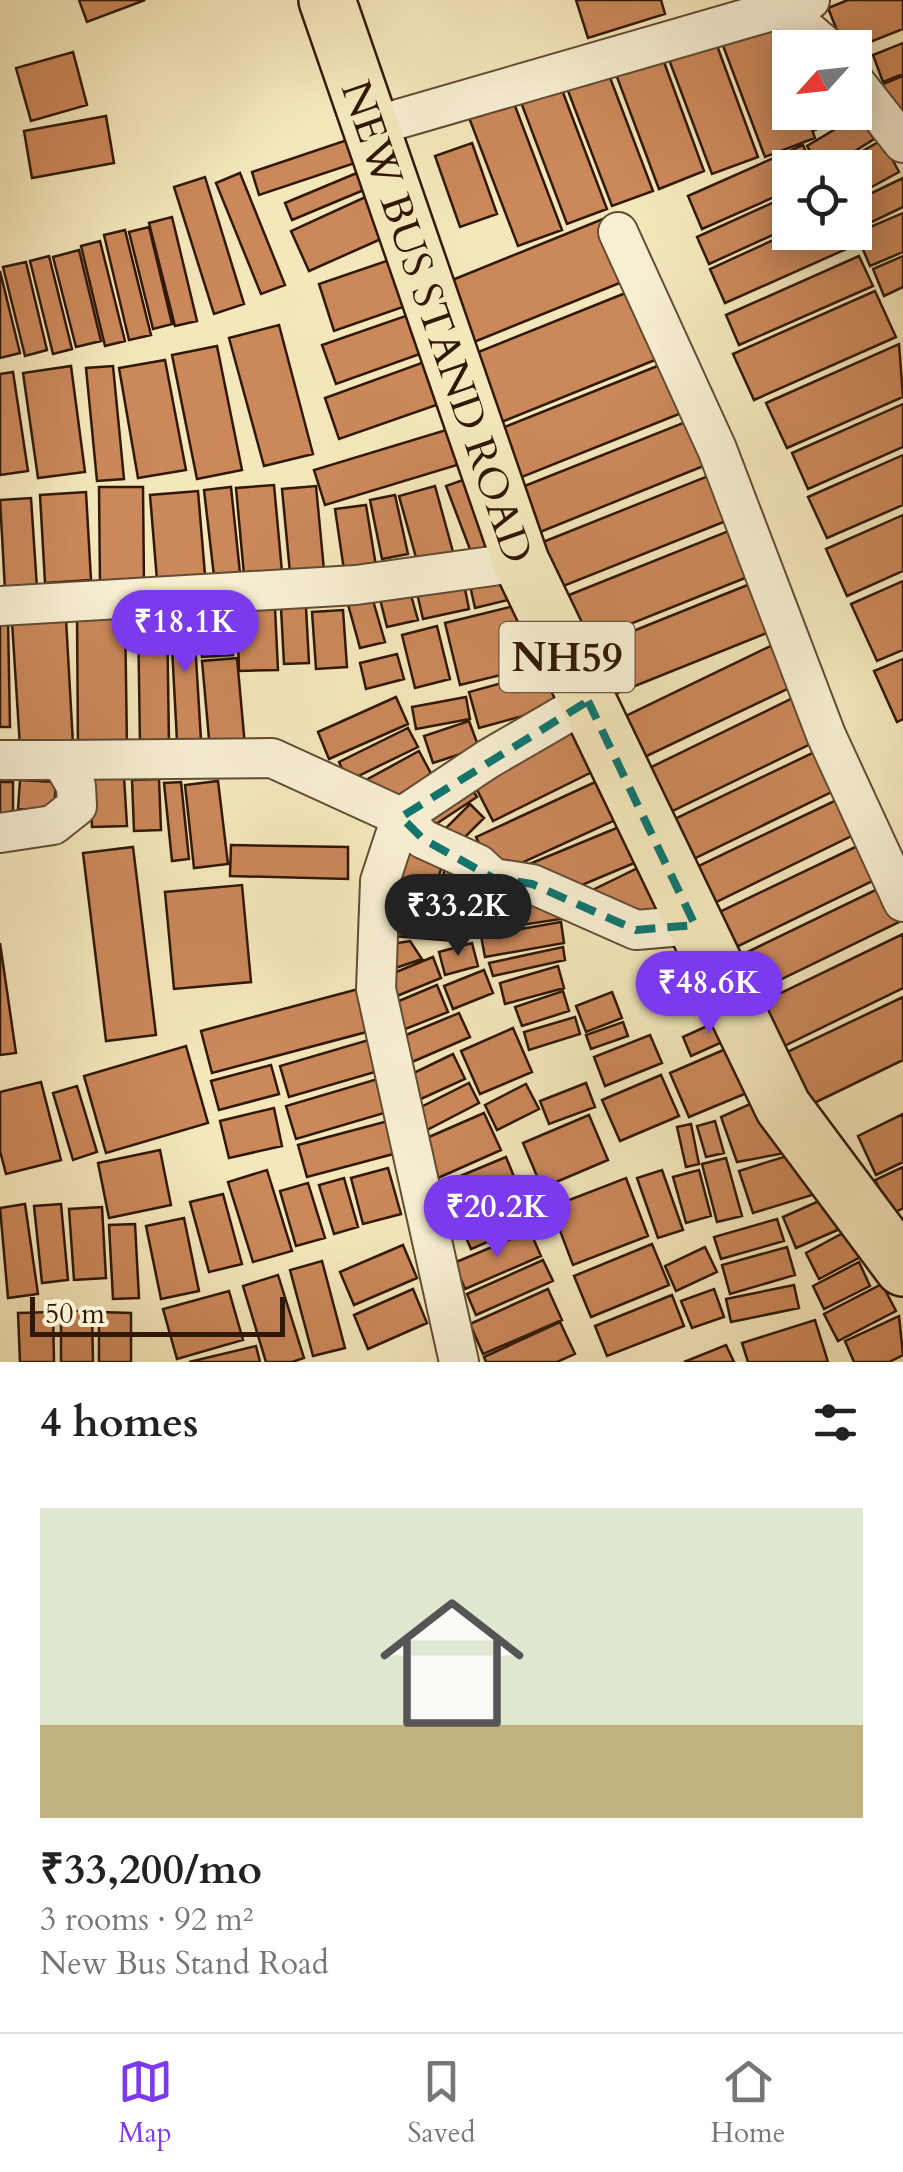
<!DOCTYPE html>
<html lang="en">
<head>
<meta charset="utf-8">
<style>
	:root { --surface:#fff; --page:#f6f6f6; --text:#222; --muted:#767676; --line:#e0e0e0; --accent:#7c3aed }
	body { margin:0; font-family:Cardo,serif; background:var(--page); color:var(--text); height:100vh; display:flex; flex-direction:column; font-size:38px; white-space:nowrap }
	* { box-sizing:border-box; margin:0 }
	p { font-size:32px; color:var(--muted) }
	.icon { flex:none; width:55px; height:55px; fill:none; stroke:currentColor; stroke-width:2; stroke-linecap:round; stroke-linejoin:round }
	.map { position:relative; height:1362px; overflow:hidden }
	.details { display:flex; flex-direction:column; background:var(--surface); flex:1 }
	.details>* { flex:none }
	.needle { width:65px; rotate:243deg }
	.buttons { position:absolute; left:772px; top:30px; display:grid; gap:20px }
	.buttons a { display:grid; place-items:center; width:100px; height:100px; border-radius:0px; background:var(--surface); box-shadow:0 5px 25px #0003; font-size:50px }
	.scale { position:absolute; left:30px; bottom:25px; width:255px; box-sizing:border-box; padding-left:10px; border:5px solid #311804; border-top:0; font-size:28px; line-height:35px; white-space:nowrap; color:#311804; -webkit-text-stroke:8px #f8efd3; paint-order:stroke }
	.price { position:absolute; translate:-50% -85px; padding:0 22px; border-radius:35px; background:var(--accent); color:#fff; font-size:32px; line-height:65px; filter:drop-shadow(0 2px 5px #0008) }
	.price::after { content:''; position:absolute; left:50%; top:60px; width:30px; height:22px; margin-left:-15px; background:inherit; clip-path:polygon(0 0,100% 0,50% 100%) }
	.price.current { background:#222; color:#fff }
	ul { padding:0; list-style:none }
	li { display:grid; align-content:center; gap:20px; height:530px; padding:0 40px }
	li+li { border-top:2px solid var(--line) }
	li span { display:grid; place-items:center; height:310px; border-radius:0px; color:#555 }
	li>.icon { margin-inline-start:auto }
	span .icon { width:180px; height:180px; fill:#fffc; stroke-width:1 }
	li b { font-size:42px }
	h2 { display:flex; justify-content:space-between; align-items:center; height:120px; padding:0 40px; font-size:42px }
	.menu { display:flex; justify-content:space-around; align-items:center; height:140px; border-top:2px solid var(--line); background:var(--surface); font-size:28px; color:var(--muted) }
	.menu a { display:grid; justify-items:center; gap:5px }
	.menu .current { color:var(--accent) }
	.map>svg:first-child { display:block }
	.building { fill:#cb885b; stroke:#311804; stroke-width:2.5 }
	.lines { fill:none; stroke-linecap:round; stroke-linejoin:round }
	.minor-casing { stroke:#624c32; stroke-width:42 }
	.trunk-casing { stroke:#311804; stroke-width:60 }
	.minor { stroke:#f8efd3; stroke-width:38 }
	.trunk { stroke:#f4e7bc; stroke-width:55 }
	.marked { fill:none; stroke:#0f766e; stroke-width:8; stroke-dasharray:20 12; stroke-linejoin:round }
	.labels { text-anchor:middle; stroke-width:10; stroke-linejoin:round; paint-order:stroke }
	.shield { fill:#f8efd3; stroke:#6d5842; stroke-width:2.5 }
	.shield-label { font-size:40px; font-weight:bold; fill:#311804 }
	.street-label { font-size:42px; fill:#311804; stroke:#f8efd3 }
</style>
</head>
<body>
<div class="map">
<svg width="903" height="1362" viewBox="0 0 903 1362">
	<rect width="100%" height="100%" fill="#f4e7bc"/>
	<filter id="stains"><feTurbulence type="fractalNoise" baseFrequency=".002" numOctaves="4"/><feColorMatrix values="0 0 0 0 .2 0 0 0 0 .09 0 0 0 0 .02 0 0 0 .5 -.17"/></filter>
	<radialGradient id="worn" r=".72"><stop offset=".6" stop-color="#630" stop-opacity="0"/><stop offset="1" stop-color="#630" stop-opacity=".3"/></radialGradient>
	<path class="building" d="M 79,0 L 145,0 L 87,22 Z
		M 576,0 L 661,0 L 665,14 L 588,38 Z
		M 848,0 L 903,0 L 903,29 L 855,48 L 844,48 L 828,8 Z
		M 770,16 L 790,70 L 790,112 L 806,112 L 815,138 L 765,157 L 719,35 Z
		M 712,32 L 758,157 L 712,174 L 665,49 Z
		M 903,43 L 903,74 L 883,82 L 873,55 Z
		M 660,51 L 704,171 L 659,189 L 614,69 Z
		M 73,52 L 87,105 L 31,121 L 16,68 Z
		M 606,67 L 653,191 L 612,206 L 565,83 Z
		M 903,76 L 903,113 L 878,86 Z
		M 559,82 L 607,209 L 567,224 L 519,97 Z
		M 512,98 L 562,230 L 518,246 L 468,115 Z
		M 808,112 L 851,112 L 853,116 L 815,130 Z
		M 859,115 L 874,139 L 828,168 L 820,168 L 807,146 Z
		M 106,116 L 114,163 L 32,178 L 24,131 Z
		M 347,140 L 355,163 L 259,195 L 252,172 Z
		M 882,140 L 899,172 L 855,196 L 855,168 L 833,168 Z
		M 472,143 L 497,214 L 460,227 L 435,156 Z
		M 803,145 L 813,168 L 790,168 L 790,190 L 702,229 L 688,196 Z
		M 364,170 L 371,187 L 292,220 L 285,203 Z
		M 240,173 L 285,285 L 261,294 L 216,183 Z
		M 205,177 L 244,304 L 214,314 L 174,187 Z
		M 903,178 L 903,207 L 855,230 L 855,201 Z
		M 372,194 L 390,235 L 309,271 L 291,231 Z
		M 790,195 L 790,227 L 709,264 L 697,237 Z
		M 903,213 L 903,252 L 870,266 L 856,233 Z
		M 172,217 L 197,321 L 175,326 L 149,223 Z
		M 608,217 L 632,278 L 459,348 L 435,287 Z
		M 149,227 L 172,324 L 153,329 L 129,232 Z
		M 125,230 L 151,335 L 129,340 L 104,235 Z
		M 791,232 L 847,232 L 853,246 L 725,303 L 710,269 Z
		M 100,241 L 125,341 L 105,346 L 81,246 Z
		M 79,250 L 101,341 L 76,347 L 53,257 Z
		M 404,255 L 420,301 L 334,331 L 319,284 Z
		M 49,256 L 72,349 L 53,354 L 30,261 Z
		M 859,256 L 873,286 L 739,345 L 726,315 Z
		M 903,256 L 903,287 L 884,296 L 873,269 Z
		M 26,262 L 47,350 L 25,356 L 3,267 Z
		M 0,271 L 20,353 L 0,358 Z
		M 638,288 L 665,356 L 494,425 L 466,357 Z
		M 875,291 L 896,337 L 754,400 L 733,354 Z
		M 417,312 L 431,350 L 336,384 L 322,345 Z
		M 279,325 L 313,454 L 264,466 L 229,338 Z
		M 899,344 L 903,397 L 787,448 L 766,403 Z
		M 217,346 L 242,470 L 197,479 L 172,355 Z
		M 165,360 L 186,470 L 138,478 L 119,368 Z
		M 427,361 L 442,403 L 339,439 L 325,398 Z
		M 670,361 L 689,410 L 512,481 L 492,432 Z
		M 71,366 L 85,472 L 38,478 L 23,373 Z
		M 113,366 L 124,479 L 97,481 L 86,368 Z
		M 13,372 L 28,471 L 0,475 L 0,374 Z
		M 903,404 L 903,447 L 808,489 L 792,453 Z
		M 693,419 L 711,463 L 535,534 L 517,489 Z
		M 456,427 L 467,462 L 325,505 L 314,470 Z
		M 903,455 L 903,505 L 827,538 L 808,497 Z
		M 718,472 L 736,517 L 556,589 L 538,544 Z
		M 477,475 L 504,549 L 474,560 L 446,486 Z
		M 274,485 L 282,572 L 244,575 L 236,488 Z
		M 316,486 L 324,570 L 290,573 L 282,489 Z
		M 435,486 L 453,552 L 417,561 L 399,496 Z
		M 99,487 L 143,487 L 144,586 L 100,586 Z
		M 231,487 L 240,573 L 214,576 L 204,490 Z
		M 198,491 L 205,575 L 157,580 L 150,495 Z
		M 86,492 L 91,580 L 45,583 L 40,495 Z
		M 395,495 L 408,554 L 382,559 L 370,500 Z
		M 31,498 L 37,588 L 5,590 L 0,500 Z
		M 366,505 L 376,566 L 344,570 L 335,509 Z
		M 903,515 L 903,571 L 847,596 L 826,549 Z
		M 736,528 L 755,574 L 578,645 L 559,599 Z
		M 517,569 L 524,596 L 475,608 L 469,581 Z
		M 463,579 L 469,609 L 423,619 L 416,589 Z
		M 760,580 L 779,628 L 600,700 L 581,652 Z
		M 903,581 L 903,650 L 877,661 L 851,604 Z
		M 409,588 L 418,620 L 387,627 L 379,595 Z
		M 370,590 L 385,642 L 360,648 L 346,597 Z
		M 526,603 L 542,665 L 460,685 L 445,623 Z
		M 230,607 L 233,655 L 202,657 L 200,608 Z
		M 306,607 L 309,663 L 284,664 L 281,608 Z
		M 275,608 L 278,670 L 239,671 L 237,609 Z
		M 193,609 L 201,740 L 177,741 L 170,610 Z
		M 125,610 L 127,749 L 78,749 L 77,611 Z
		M 343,610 L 347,667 L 316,669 L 312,612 Z
		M 167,611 L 169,744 L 140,745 L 138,612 Z
		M 0,619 L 8,619 L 10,727 L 0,727 Z
		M 66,619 L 73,744 L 20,747 L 12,622 Z
		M 437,626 L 450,679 L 415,688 L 402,635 Z
		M 779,642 L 800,683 L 632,763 L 613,722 Z
		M 397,654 L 404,679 L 366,689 L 360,663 Z
		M 237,658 L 245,746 L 210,750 L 202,661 Z
		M 903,659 L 903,719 L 897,722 L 874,671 Z
		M 553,669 L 563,705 L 479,728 L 469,692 Z
		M 801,694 L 823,738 L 658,818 L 637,774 Z
		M 396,697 L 408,724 L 329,759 L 318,732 Z
		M 466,697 L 470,719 L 416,729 L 412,707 Z
		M 469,721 L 479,748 L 433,763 L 424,736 Z
		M 573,724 L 596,770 L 493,821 L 470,776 Z
		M 408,728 L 418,747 L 348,781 L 339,762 Z
		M 825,747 L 844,786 L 681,865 L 662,825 Z
		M 419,751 L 435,781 L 386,802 L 355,786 Z
		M 124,777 L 127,826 L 92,827 L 90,778 Z
		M 604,778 L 622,817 L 495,875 L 476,837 Z
		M 159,779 L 161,830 L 134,831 L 132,780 Z
		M 20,780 L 56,782 L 54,811 L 18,809 Z
		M 218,781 L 228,864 L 194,868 L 185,785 Z
		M 467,781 L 477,797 L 421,834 L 410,818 Z
		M 0,782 L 13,782 L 13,817 L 0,817 Z
		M 181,782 L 189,859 L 172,861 L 164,783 Z
		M 847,795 L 864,830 L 706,907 L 688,871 Z
		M 470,804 L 484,818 L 451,851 L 437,837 Z
		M 624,825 L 639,861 L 570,890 L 527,865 Z
		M 868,841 L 885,875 L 730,950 L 713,915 Z
		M 406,844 L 445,856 L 428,911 L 389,899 Z
		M 231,845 L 348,847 L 348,879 L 230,876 Z
		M 133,847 L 156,1035 L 106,1041 L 83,853 Z
		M 447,860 L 480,868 L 468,920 L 434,912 Z
		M 642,866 L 662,907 L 631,919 L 576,898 Z
		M 482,882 L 506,885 L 500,928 L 476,925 Z
		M 242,885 L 251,982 L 174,989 L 165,892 Z
		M 513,885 L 559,900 L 561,919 L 508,927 Z
		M 886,885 L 903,920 L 751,994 L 733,959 Z
		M 383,917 L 467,924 L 466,942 L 382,935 Z
		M 561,922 L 564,943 L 485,957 L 481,936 Z
		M 903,934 L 903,988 L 778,1049 L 756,1005 Z
		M 410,941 L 422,959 L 381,973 L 378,946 Z
		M 0,943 L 16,1053 L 0,1055 Z
		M 472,943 L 478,966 L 445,975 L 439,952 Z
		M 563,947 L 565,960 L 493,976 L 489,963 Z
		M 433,957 L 441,978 L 387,1000 L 379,979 Z
		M 558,966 L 564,988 L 505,1004 L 500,983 Z
		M 484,970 L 493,993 L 453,1009 L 444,986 Z
		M 437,985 L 448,1012 L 398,1032 L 387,1006 Z
		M 362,988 L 374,1030 L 212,1073 L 201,1031 Z
		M 563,991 L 569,1011 L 522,1026 L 515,1007 Z
		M 612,992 L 622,1018 L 586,1032 L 576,1006 Z
		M 903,997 L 903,1060 L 810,1105 L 785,1053 Z
		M 459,1013 L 470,1037 L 405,1065 L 394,1040 Z
		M 575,1017 L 580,1034 L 529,1050 L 524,1032 Z
		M 727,1017 L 736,1036 L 691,1056 L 683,1037 Z
		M 623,1022 L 628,1036 L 591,1049 L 586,1035 Z
		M 513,1028 L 532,1072 L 480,1094 L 461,1051 Z
		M 650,1035 L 662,1063 L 605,1086 L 594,1057 Z
		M 372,1039 L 382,1070 L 289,1097 L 280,1066 Z
		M 735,1045 L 754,1090 L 689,1117 L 670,1073 Z
		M 186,1046 L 208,1123 L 106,1153 L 84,1076 Z
		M 453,1054 L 465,1079 L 412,1103 L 401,1079 Z
		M 271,1065 L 279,1094 L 219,1110 L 211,1081 Z
		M 661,1075 L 679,1116 L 620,1141 L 602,1100 Z
		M 381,1078 L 391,1111 L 296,1139 L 286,1106 Z
		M 41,1082 L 61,1160 L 6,1174 L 0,1151 L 0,1092 Z
		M 469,1083 L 479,1103 L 423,1132 L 413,1111 Z
		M 586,1083 L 595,1107 L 549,1124 L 540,1101 Z
		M 526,1084 L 539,1109 L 497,1130 L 485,1105 Z
		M 77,1086 L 97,1152 L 73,1160 L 53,1093 Z
		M 766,1097 L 790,1152 L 737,1162 L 721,1117 Z
		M 274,1108 L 282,1146 L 229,1158 L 220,1121 Z
		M 484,1113 L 501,1150 L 438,1178 L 422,1140 Z
		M 903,1114 L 903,1162 L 876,1175 L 858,1136 Z
		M 589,1115 L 608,1160 L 542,1188 L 523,1143 Z
		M 388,1121 L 397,1153 L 307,1177 L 298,1145 Z
		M 715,1121 L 724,1153 L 706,1157 L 697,1126 Z
		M 691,1124 L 699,1164 L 686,1167 L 677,1127 Z
		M 809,1149 L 822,1192 L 753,1213 L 739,1171 Z
		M 160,1150 L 171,1205 L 109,1218 L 98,1163 Z
		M 506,1157 L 517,1184 L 445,1214 L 434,1187 Z
		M 726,1158 L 742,1216 L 717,1222 L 702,1164 Z
		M 903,1167 L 903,1208 L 892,1214 L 875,1180 Z
		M 388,1168 L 401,1214 L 363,1224 L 351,1178 Z
		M 267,1170 L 292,1251 L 253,1262 L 228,1182 Z
		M 662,1170 L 683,1230 L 658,1238 L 637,1178 Z
		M 699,1170 L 711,1216 L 686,1223 L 673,1177 Z
		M 344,1178 L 358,1227 L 334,1234 L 319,1185 Z
		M 626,1178 L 648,1236 L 573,1265 L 551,1207 Z
		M 308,1183 L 325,1238 L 296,1246 L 280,1191 Z
		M 516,1192 L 530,1224 L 471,1249 L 457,1217 Z
		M 223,1194 L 242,1264 L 209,1272 L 190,1202 Z
		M 835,1194 L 849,1225 L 796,1248 L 783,1217 Z
		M 25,1204 L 38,1294 L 8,1298 L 0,1208 Z
		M 61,1204 L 68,1280 L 42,1283 L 34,1206 Z
		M 102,1207 L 106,1278 L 74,1280 L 69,1209 Z
		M 184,1218 L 199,1291 L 161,1299 L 146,1226 Z
		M 777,1219 L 784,1241 L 721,1259 L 714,1237 Z
		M 135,1224 L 139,1298 L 113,1299 L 109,1225 Z
		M 856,1226 L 870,1252 L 819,1279 L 806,1253 Z
		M 530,1231 L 541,1256 L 465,1289 L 454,1263 Z
		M 652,1244 L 669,1285 L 591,1317 L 574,1276 Z
		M 403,1245 L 417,1278 L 354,1305 L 340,1272 Z
		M 705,1247 L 717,1272 L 676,1291 L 665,1266 Z
		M 787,1247 L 795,1275 L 730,1294 L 722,1265 Z
		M 543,1260 L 553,1281 L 476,1315 L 467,1294 Z
		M 322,1261 L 345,1348 L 313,1356 L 290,1270 Z
		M 859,1262 L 870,1286 L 824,1309 L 813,1286 Z
		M 278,1275 L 304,1358 L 292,1362 L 266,1362 L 243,1286 Z
		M 882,1284 L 896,1311 L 838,1341 L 824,1314 Z
		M 794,1285 L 799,1308 L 731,1322 L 726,1299 Z
		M 413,1289 L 427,1323 L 368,1349 L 354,1315 Z
		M 548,1289 L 562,1320 L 483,1354 L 470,1324 Z
		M 714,1289 L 724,1317 L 692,1328 L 681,1301 Z
		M 229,1291 L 243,1340 L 177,1359 L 163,1309 Z
		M 672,1295 L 684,1326 L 607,1356 L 595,1326 Z
		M 61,1311 L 92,1311 L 93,1362 L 61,1362 Z
		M 53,1312 L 54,1362 L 20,1362 L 18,1313 Z
		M 99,1312 L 131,1313 L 131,1362 L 99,1362 Z
		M 899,1316 L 903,1355 L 889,1362 L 854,1362 L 845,1341 Z
		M 815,1320 L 828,1362 L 748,1362 L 742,1343 Z
		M 560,1322 L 575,1354 L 557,1362 L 486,1362 L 484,1357 Z
		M 726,1345 L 734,1362 L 684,1362 Z
		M 256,1346 L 260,1362 L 189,1362 Z"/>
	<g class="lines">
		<g class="minor-casing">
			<path id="minor" d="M 783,10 L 828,48
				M 855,82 L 903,143
				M 371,127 L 810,0
				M 618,232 L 717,449 L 826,735 L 903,902
				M 0,606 L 356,585 L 521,562
				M 0,760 L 61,760 L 76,786 L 77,806 L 53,825 L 0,833
				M 61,760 L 272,758 L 401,817 L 423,839 L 478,864 L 493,878 L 532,884 L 636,930 L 695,925
				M 459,1362 L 376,989 L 380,881 L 401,817 L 488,759 L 588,701"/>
		</g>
		<g class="trunk-casing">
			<g id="trunk">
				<path id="s1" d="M 327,0 L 521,562 L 783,1107 L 903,1268"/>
			</g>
		</g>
		<use href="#minor" class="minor"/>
		<use href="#trunk" class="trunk"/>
	</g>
	<path class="marked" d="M 588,701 L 695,925 L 636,930 L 532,884 L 493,878 L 423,839 L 401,817 Z"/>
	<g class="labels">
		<rect class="shield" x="499.5" y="622" width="135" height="70" rx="8"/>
		<g class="shield-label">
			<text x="567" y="671">NH59</text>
		</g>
		<g class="street-label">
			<text dy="15" stroke="none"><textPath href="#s1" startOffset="340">NEW BUS STAND ROAD</textPath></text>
		</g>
	</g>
	<rect width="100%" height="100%" filter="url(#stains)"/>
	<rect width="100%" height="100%" fill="url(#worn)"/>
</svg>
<div class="buttons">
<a><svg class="needle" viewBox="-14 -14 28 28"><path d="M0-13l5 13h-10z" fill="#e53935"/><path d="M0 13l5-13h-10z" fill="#767676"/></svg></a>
<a><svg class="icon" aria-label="locate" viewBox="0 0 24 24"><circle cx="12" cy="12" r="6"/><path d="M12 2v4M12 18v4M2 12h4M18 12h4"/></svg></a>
</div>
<div class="scale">50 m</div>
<b class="price" style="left:185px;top:675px">₹18.1K</b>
<b class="price current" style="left:458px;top:959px">₹33.2K</b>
<b class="price" style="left:709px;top:1036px">₹48.6K</b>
<b class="price" style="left:497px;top:1260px">₹20.2K</b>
</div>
<section class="details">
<h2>4 homes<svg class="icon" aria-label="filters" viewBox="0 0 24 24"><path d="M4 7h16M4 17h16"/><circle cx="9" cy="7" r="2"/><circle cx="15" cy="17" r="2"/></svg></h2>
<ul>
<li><span style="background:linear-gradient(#dfe7d0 70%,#c2b280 0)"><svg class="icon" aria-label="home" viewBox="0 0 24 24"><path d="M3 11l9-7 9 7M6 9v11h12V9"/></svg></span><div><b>₹33,200/mo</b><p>3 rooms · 92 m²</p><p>New Bus Stand Road</p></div></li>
</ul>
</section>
<nav class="menu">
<a class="current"><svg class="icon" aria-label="map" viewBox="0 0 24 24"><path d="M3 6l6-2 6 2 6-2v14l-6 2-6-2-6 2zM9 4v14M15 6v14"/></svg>Map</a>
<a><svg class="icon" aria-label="saved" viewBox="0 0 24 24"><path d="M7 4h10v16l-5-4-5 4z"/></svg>Saved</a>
<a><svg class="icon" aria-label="home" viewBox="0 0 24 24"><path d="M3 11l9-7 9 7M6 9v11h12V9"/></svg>Home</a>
</nav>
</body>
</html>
